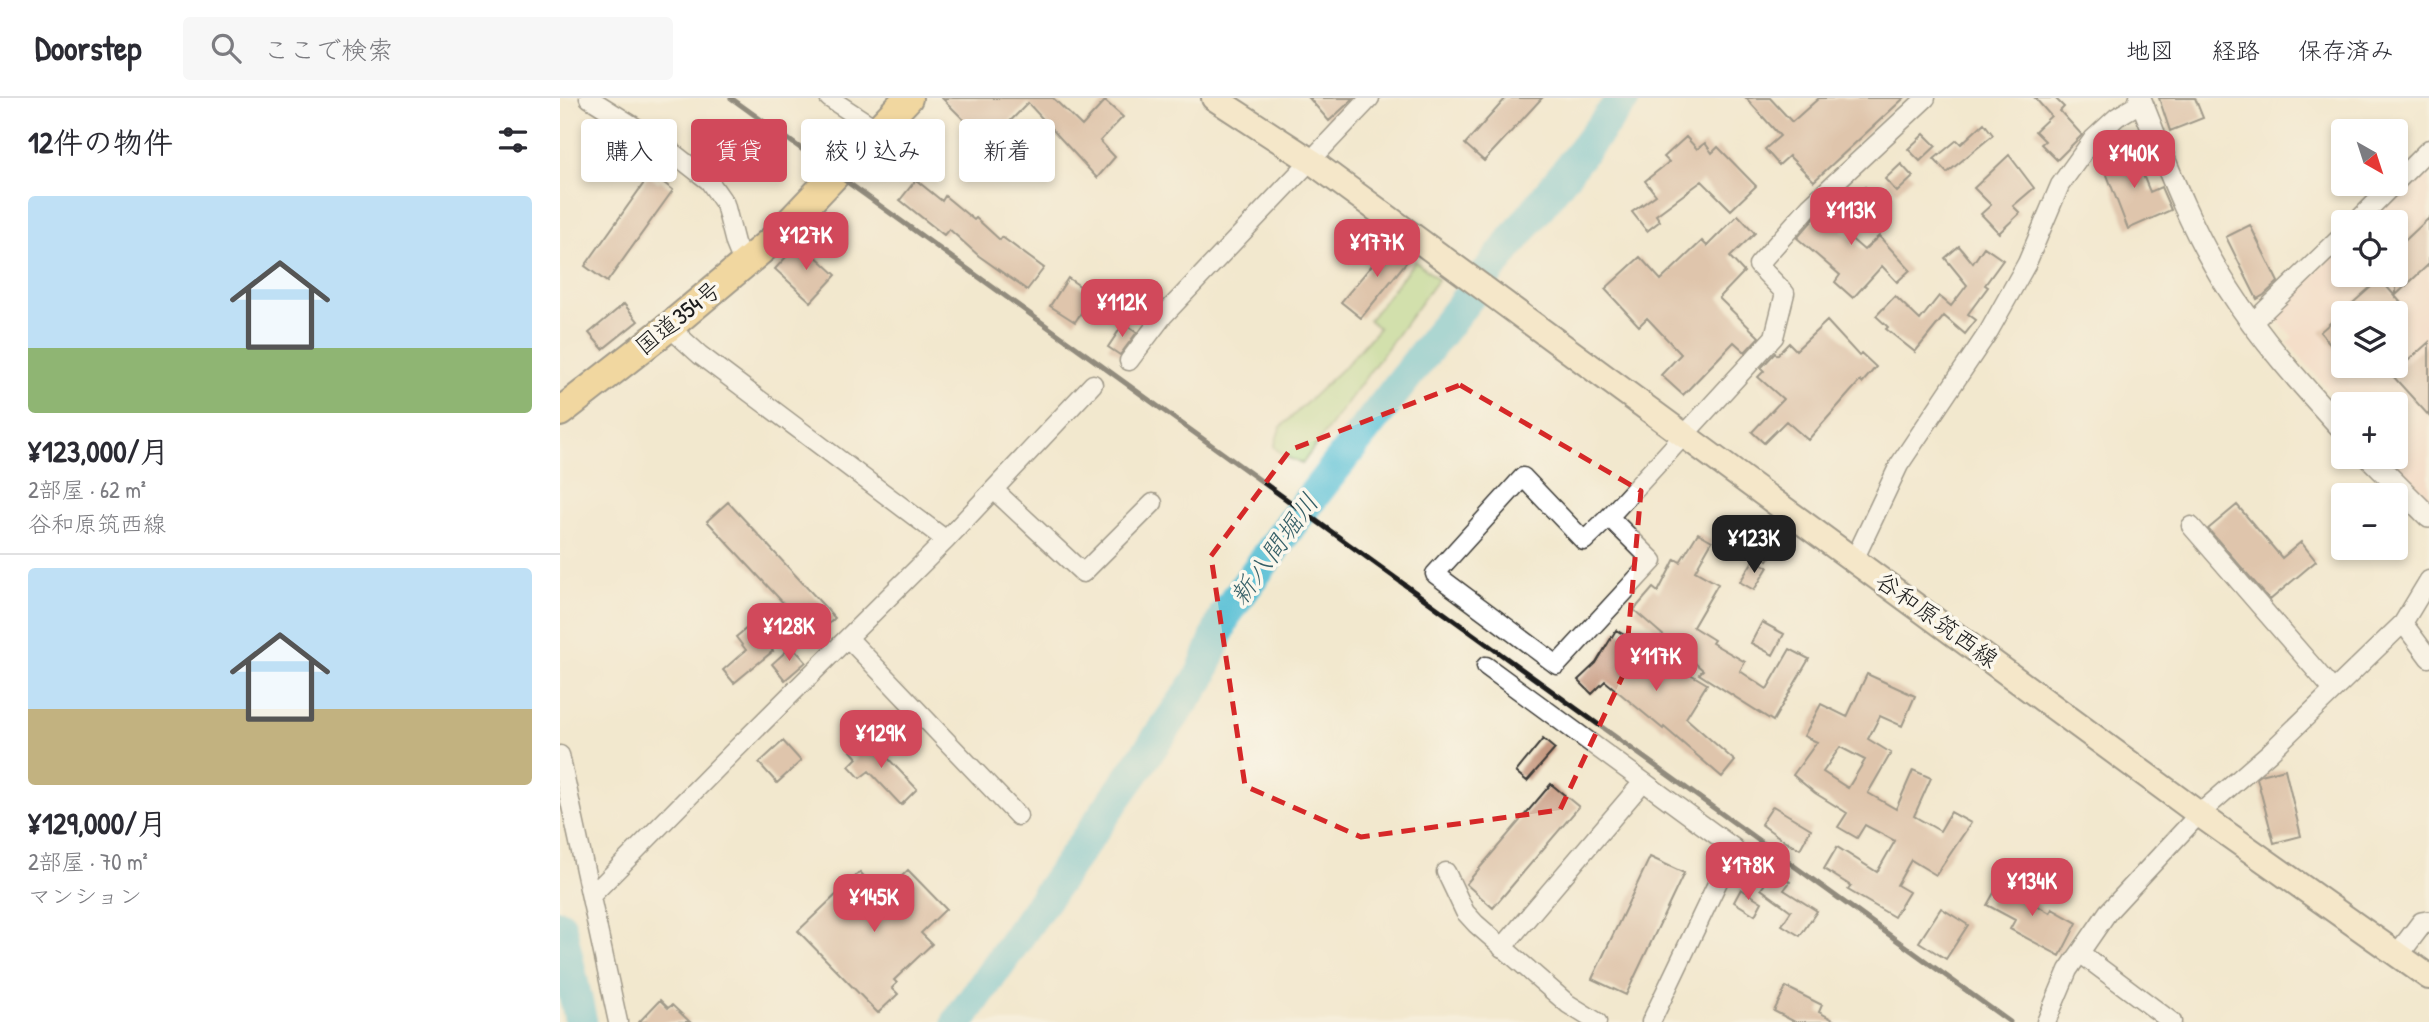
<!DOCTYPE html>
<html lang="ja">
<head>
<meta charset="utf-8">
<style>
	:root { --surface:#fff; --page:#f7f7f7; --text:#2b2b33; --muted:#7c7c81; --line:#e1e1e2; --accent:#d1495b }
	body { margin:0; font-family:"Patrick Hand","Klee One",sans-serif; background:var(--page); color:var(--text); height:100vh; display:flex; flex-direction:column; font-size:26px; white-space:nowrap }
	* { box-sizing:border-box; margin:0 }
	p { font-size:23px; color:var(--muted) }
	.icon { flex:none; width:38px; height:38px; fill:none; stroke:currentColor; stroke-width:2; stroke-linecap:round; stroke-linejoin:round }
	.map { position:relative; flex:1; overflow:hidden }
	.sheet { display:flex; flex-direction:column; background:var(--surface); width:560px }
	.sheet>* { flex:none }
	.banner { position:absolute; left:21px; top:21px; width:665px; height:63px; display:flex; gap:14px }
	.needle { width:46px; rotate:141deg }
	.buttons { position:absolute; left:1771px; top:21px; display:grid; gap:14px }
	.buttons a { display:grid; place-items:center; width:77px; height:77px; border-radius:7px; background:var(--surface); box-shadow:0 4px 10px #0003; font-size:35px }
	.price { position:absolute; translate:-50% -60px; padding:0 16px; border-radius:14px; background:var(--accent); color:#fff; font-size:23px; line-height:46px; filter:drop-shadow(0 2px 4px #0008) }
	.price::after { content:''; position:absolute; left:50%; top:42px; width:21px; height:16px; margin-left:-10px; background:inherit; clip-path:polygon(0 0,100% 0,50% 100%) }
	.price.on { background:#222; color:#fff }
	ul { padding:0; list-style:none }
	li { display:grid; align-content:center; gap:14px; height:371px; padding:0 28px }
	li+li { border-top:2px solid var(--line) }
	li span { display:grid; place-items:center; height:217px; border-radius:7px; color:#555 }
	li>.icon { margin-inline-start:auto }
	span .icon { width:126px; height:126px; fill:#fffc; stroke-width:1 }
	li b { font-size:30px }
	h2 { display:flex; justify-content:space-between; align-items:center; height:84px; padding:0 28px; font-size:30px }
	.chip { padding:0 24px; border-radius:7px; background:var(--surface); box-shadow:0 4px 10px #0003; font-size:24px; line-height:63px }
	.chip.on { background:var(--accent); color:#fff }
	header { display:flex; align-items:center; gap:42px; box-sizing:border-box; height:98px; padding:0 35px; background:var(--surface); border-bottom:2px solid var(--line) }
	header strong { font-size:33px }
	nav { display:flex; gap:38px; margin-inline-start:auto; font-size:24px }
	.search { width:490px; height:63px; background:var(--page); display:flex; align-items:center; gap:18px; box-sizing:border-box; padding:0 24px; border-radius:7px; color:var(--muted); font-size:26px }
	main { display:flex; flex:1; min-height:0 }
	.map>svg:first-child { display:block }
	.built { fill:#f5d2c3; fill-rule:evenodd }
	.green { fill:#abd784; stroke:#647a50; stroke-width:2 }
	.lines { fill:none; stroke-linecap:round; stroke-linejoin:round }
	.river { stroke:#59c0d6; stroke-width:33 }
	.building { fill:#c89b83; fill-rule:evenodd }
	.minor-casing { stroke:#3c3b37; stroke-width:21 }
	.tertiary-casing { stroke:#3c3b37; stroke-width:24 }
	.secondary-casing { stroke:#3c3b37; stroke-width:28 }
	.trunk-casing { stroke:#3c3b37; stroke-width:32 }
	.minor { stroke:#fff; stroke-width:18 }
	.tertiary { stroke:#fff; stroke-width:21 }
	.secondary { stroke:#f9e7c3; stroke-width:24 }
	.trunk { stroke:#f0c369; stroke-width:28 }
	.rail { stroke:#1c1c1c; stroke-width:5 }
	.marked { fill:none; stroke:#d62828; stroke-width:5; stroke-dasharray:14 9; stroke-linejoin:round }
	.labels { text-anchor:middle; stroke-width:7; stroke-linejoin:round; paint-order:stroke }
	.street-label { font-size:24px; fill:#1c1c1c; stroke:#fbf7ec }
	.water-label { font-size:26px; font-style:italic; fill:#345e66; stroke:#fbf7ec }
</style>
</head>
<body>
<header>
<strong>Doorstep</strong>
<div class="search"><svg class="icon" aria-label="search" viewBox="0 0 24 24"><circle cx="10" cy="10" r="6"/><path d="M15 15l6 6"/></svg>ここで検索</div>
<nav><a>地図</a><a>経路</a><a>保存済み</a></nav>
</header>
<main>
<section class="sheet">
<h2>12件の物件<svg class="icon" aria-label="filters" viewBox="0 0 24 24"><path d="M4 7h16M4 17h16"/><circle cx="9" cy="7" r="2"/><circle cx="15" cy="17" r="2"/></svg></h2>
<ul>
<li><span style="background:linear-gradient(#bfe0f5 70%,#8fb573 0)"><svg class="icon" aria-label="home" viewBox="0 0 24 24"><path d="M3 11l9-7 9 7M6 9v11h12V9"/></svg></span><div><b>¥123,000/月</b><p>2部屋 · 62 m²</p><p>谷和原筑西線</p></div></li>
<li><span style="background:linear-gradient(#bfe0f5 65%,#c2b280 0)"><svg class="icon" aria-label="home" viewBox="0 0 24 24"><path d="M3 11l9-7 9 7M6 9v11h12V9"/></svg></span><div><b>¥129,000/月</b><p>2部屋 · 70 m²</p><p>マンション</p></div></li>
</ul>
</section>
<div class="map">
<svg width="1869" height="924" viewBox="0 0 1869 924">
	<rect width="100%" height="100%" fill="#fbf7ec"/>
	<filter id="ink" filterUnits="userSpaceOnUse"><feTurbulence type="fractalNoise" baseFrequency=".0143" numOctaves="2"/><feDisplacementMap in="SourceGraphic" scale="14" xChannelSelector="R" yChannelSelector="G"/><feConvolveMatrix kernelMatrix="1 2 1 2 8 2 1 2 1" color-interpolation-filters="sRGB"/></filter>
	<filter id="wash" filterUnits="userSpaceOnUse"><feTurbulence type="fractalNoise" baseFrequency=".00686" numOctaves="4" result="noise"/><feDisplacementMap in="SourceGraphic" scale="28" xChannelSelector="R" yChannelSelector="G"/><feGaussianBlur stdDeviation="1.57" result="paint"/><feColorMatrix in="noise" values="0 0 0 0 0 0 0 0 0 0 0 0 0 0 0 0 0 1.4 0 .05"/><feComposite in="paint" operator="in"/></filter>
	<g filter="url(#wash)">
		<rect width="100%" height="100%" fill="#f2e8ce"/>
		<path class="built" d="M 1869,61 L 1869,401 L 1828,359 L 1836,359 L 1836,306 L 1783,308 L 1728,245 L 1733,239 L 1713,217 L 1783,147 L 1783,177 L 1836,177 L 1836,124 L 1806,124 ZM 1783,215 L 1836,215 L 1836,268 L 1783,268 Z"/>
		<path class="green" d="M 855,163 L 878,181 L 742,366 L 724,358 L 714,349 L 720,330 L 787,266 L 819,230 L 809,222 Z"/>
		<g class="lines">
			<path class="river" d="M 0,828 L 21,924
				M 398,924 L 640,580 L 665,517 L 731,426 L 1064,0"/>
		</g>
		<g id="blocks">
			<path class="building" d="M 382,0 L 493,0 L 522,28 L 545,3 L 563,19 L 540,43 L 555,59 L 537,80 L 468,5 L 428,46 Z
				M 749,0 L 794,0 L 769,23 Z
				M 946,0 L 982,0 L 924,63 L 905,46 Z
				M 1186,0 L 1210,0 L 1232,24 L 1259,0 L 1344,0 L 1254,83 L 1229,58 L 1219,67 L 1205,51 L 1220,38 Z
				M 1475,0 L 1495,0 L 1504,9 L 1500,13 L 1522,37 L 1497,62 L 1481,46 L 1485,43 L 1475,33 L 1491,18 Z
				M 1599,0 L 1635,0 L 1643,20 L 1610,33 Z
				M 348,24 L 371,43 L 358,57 L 338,40 L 341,37 L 339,34 Z
				M 1424,25 L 1433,37 L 1387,75 L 1374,61 L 1397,42 L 1401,46 Z
				M 1364,36 L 1376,48 L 1360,63 L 1348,51 Z
				M 1126,39 L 1137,51 L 1145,45 L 1152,55 L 1158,49 L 1196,88 L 1171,112 L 1142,83 L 1096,117 L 1100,123 L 1087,133 L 1072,114 L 1096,97 L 1085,83 L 1109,64 L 1104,59 Z
				M 1572,51 L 1590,94 L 1601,89 L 1611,112 L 1568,131 L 1542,64 Z
				M 1449,57 L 1474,90 L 1453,108 L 1460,115 L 1439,135 L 1421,116 L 1431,107 L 1414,90 Z
				M 1341,66 L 1353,79 L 1337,94 L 1325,81 Z
				M 89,78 L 98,85 L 100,82 L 113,92 L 47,184 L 25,168 Z
				M 356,82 L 382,103 L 385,98 L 414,122 L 416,120 L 440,142 L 442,139 L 484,170 L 467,192 L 419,158 L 389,131 L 384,137 L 340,102 Z
				M 1305,89 L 1316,102 L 1281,132 L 1304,152 L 1319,138 L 1350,172 L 1337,184 L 1322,168 L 1293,200 L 1275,184 L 1280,177 L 1237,140 L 1260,114 L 1268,121 Z
				M 1178,117 L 1195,135 L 1170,159 L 1184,174 L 1159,200 L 1199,239 L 1185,254 L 1174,244 L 1123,297 L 1101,277 L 1121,256 L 1087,220 L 1079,228 L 1045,191 L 1080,159 L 1101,182 L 1142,143 L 1147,148 Z
				M 1869,120 L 1869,166 L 1836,197 L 1836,151 Z
				M 1690,127 L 1718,184 L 1704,197 L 1697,201 L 1666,139 Z
				M 833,142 L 853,156 L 801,220 L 781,204 Z
				M 240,144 L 276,177 L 251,204 L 215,171 Z
				M 1399,148 L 1413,165 L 1424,149 L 1443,162 L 1425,187 L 1428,189 L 1408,216 L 1416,222 L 1405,236 L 1384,218 L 1355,254 L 1326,231 L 1328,229 L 1316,218 L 1335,198 L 1360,222 L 1379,198 L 1391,208 L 1407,187 L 1385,160 Z
				M 508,180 L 533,197 L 515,224 L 490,208 Z
				M 1820,181 L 1842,206 L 1832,215 L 1783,215 L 1783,260 L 1760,234 Z
				M 64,206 L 78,223 L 43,251 L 29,235 Z
				M 1267,223 L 1299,258 L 1301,255 L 1316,269 L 1302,285 L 1300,283 L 1248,342 L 1226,323 L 1204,345 L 1192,334 L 1223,301 L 1198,279 L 1204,273 L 1201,270 L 1215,255 L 1217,257 L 1229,245 L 1236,252 Z
				M 564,225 L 577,234 L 560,257 L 548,249 Z
				M 1869,244 L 1869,318 L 1832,277 Z
				M 168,404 L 275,520 L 255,539 L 147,423 Z
				M 1677,407 L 1722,460 L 1741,444 L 1756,463 L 1710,502 L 1648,431 Z
				M 1203,421 L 1225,436 L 1208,462 L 1186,447 Z
				M 1138,435 L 1152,443 L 1135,473 L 1158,486 L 1133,529 L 1154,542 L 1152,545 L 1185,564 L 1180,573 L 1207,591 L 1230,551 L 1249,561 L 1213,623 L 1139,576 L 1143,572 L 1074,512 L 1093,490 L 1098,494 L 1115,461 L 1120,464 Z
				M 1194,461 L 1208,469 L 1194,492 L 1180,484 Z
				M 1202,524 L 1224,536 L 1213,557 L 1191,545 Z
				M 188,529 L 196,537 L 198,535 L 213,553 L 174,585 L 163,572 L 186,552 L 176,539 Z
				M 1056,532 L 1147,586 L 1126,620 L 1175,663 L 1162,679 L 1104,629 L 1103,631 L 1045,583 L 1032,596 L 1018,582 L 1036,565 Z
				M 232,548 L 246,564 L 225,582 L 212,566 Z
				M 1307,576 L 1355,598 L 1342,628 L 1320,618 L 1308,641 L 1331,655 L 1308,695 L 1336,711 L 1353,672 L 1371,680 L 1354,718 L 1380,733 L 1391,714 L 1411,725 L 1376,777 L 1351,762 L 1337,787 L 1349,794 L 1334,819 L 1288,792 L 1291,788 L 1264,771 L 1277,749 L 1317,774 L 1335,743 L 1305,727 L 1297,740 L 1278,729 L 1287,715 L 1255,695 L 1233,677 L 1257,644 L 1244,638 L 1261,606 L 1287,619 ZM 1280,649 L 1305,662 L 1288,690 L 1263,674 Z
				M 307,638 L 357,691 L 341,707 L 309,673 L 300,680 L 289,668 L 297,660 L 291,653 Z
				M 983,641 L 995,651 L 967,683 L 956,674 Z
				M 223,643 L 241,663 L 217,685 L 199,665 Z
				M 1725,671 L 1741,738 L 1714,745 L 1697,680 L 1701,677 Z
				M 991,686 L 1019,709 L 933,810 L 906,786 Z
				M 1213,708 L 1251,731 L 1240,751 L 1223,742 L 1201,726 Z
				M 1090,759 L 1124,775 L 1066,897 L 1032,881 Z
				M 348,772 L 386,811 L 361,835 L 372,846 L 334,882 L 337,885 L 332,890 L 338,896 L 318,915 L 238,833 L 300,774 L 322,798 Z
				M 1215,773 L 1230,784 L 1224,792 L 1257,813 L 1240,838 L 1222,827 L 1231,813 L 1201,791 Z
				M 1443,779 L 1465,791 L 1461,798 L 1490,815 L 1492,811 L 1517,825 L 1500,858 L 1450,831 L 1455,822 L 1427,807 Z
				M 1181,791 L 1202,804 L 1195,817 L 1174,804 Z
				M 1381,810 L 1408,827 L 1386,861 L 1359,844 Z
				M 1226,889 L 1262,907 L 1259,914 L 1277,924 L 1235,924 L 1214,913 Z
				M 100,902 L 108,910 L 112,907 L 130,924 L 79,924 Z"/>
		</g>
	</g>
	<g filter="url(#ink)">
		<use href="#blocks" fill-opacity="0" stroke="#3c3b37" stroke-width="2"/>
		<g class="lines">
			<g class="minor-casing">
				<path id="minor" d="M 29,0 L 99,44 L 149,83 L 165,106 L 175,145 L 184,167
					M 269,0 L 318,32
					M 1836,84 L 1869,51
					M 1796,124 L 1834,86
					M 1692,225 L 1783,137
					M 109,229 L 140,257 L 386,442
					M 569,263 L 603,218 L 810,0
					M 434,392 L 523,475 L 593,405
					M 1049,419 L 1093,463 L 997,567 L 875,476 L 963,379 L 1024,443 L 1049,419 L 1214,239 L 1225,195 L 1198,167 L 1250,108 L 1366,0
					M 1631,428 L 1773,592
					M 1294,462 L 1339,367 L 1429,233 L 1467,165 L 1500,87 L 1533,41 L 1557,19 L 1582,4
					M 1843,525 L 1869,560
					M 288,540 L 458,718
					M 926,568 L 1174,750 L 1091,924
					M 0,657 L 58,924
					M 886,774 L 905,814 L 916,826 L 1008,906 L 1037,924
					M 31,798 L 174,653 L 386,442 L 533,286
					M 942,850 L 1083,684
					M 1520,855 L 1612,924
					M 1486,924 L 1508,872 L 1548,814 L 1639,716 L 1710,654 L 1843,525 L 1869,482"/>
			</g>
			<g class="tertiary-casing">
				<path id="tertiary" d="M 1580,0 C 1605,63 1631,133 1668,190 C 1701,242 1742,287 1783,332
					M 1809,359 L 1869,419
					M 1837,858 L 1862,825 L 1869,824"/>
			</g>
			<g class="secondary-casing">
				<path id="secondary" d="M 654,0 L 751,63 L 1639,716 L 1869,879"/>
			</g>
			<g class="trunk-casing">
				<path id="trunk" d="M 0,314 L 109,229 L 214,141 L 348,0"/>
			</g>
			<use href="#minor" class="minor"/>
			<use href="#tertiary" class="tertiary"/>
			<use href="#secondary" class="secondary"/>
			<use href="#trunk" class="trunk"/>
			<path class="rail" d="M 171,0 L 1450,924"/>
		</g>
	</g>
	<path d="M0 0H1869V924H0ZM 900,287 L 1081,393 L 1065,573 L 1000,712 L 801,739 L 685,688 L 651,458 L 730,352 Z" fill="#f2e8ce" fill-opacity=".55" fill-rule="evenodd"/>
	<path class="marked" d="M 900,287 L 1081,393 L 1065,573 L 1000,712 L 801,739 L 685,688 L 651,458 L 730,352 Z"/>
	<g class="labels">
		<g class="street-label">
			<text transform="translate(118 220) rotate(-39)" y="8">国道354号</text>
			<text transform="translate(1377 522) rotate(36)" y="8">谷和原筑西線</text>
		</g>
		<g class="water-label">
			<text transform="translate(714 451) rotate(-54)" y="9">新八間堀川</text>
		</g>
	</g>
</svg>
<div class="buttons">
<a><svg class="needle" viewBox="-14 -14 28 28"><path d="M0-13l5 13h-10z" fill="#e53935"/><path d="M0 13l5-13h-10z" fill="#7c7c81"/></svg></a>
<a><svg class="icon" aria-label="locate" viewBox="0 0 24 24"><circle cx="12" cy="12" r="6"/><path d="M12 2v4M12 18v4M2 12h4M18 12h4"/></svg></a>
<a><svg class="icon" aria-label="layers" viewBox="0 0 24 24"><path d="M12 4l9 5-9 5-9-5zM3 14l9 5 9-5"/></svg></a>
<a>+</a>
<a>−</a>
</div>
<b class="price" style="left:1574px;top:92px">¥140K</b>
<b class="price" style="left:1291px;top:149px">¥113K</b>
<b class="price" style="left:246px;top:174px">¥127K</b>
<b class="price" style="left:817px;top:181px">¥177K</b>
<b class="price" style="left:562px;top:241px">¥112K</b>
<b class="price on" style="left:1194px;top:477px">¥123K</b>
<b class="price" style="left:229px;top:565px">¥128K</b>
<b class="price" style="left:1096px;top:595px">¥117K</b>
<b class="price" style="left:321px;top:672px">¥129K</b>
<b class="price" style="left:1188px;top:804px">¥178K</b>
<b class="price" style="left:1472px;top:820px">¥134K</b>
<b class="price" style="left:314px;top:836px">¥145K</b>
<div class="banner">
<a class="chip">購入</a>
<a class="chip on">賃貸</a>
<a class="chip">絞り込み</a>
<a class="chip">新着</a>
</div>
</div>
</main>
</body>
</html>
